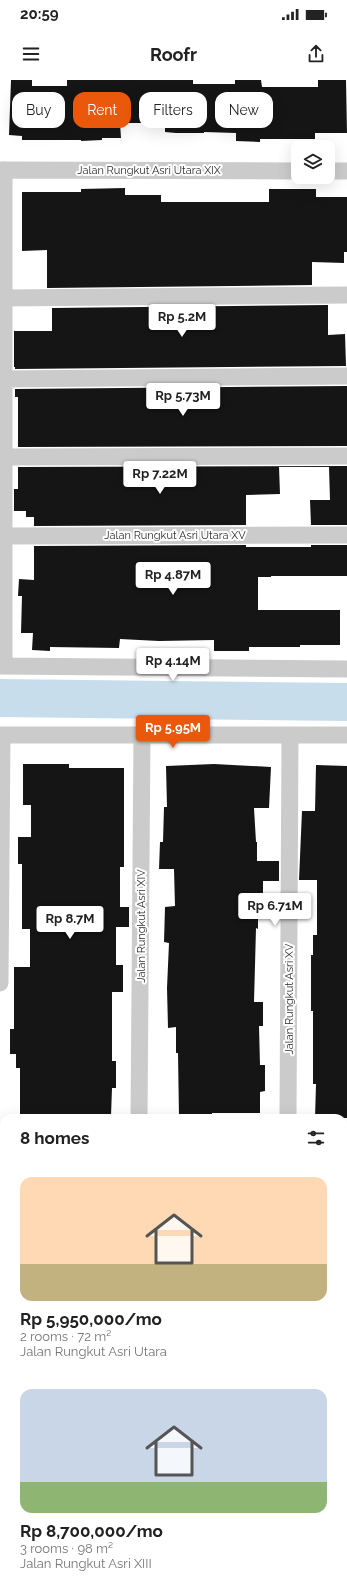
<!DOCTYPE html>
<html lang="en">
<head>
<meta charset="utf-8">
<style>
	:root { --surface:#fff; --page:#f6f6f6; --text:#222; --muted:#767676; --accent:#ea580c }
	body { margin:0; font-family:Raleway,sans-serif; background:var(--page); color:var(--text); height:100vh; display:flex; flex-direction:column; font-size:15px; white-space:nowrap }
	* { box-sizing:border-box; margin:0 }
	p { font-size:13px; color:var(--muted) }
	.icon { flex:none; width:22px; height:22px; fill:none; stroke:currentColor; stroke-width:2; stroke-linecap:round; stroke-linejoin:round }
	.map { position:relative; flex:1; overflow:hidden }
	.details { position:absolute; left:0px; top:1034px; width:347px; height:480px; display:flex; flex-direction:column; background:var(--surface); border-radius:12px 12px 0 0; box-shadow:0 4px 16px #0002 }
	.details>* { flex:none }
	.hud { position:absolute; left:12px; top:12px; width:323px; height:36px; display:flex; gap:8px }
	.fabs { position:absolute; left:291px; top:60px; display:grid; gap:8px }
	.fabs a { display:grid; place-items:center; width:44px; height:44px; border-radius:8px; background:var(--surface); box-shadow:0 4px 16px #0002; font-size:20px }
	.price { position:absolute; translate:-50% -34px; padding:0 9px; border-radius:4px; background:#fff; color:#222; font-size:13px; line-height:26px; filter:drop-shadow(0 1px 2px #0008) }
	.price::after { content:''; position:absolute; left:50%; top:24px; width:12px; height:9px; margin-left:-6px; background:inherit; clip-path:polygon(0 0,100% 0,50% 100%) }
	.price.active { background:var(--accent); color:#fff }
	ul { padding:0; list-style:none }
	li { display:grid; align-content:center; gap:8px; height:212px; padding:0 20px }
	li span { display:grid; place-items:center; height:124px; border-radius:12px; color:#555 }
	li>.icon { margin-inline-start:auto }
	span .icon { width:72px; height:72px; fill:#fffc; stroke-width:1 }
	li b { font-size:17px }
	h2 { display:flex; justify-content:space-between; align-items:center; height:48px; padding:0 20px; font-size:17px }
	.pill { padding:0 14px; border-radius:12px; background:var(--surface); box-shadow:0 4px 16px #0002; font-size:14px; line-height:36px }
	.pill.active { background:var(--accent); color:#fff }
	.status { display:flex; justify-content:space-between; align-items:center; height:28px; padding:0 20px; background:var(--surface); direction:ltr }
	.status svg { height:11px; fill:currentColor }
	header { display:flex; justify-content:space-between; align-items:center; height:52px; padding:0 20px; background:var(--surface); font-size:18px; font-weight:700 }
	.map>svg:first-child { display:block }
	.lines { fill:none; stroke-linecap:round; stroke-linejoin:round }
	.river { stroke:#c8ddeb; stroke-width:38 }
	.building { fill:#151515 }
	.minor { stroke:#cbcbcb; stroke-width:17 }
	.labels { text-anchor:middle; stroke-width:4; stroke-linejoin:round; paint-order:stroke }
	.street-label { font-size:11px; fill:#2e2e2e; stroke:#fff }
</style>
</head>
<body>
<div class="status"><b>20:59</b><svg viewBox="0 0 49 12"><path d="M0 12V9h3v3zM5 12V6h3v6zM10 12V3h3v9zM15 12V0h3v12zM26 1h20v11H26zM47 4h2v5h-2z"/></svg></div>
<header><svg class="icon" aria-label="menu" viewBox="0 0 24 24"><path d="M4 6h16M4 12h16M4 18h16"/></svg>Roofr<svg class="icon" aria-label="share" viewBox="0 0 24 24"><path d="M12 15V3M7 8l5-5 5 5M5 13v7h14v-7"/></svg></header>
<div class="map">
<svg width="347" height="1514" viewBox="0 0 347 1514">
	<rect width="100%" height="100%" fill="#fff"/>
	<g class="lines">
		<path class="river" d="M 0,618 L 347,622"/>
	</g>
	<path class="building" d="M 11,0 L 32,0 L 32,6 L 67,6 L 67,0 L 193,0 L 193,4 L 235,4 L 235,0 L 261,0 L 262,7 L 318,7 L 318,0 L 346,0 L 347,53 L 315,53 L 315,59 L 260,59 L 260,62 L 236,61 L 236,53 L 204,52 L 204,53 L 176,53 L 165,52 L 165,43 L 120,43 L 121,58 L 102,58 L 102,60 L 81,61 L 81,60 L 22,60 L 22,56 L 9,55 Z
		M 125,108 L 125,115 L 161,115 L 161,122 L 269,122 L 269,109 L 316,109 L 316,117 L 347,117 L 347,172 L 344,172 L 344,183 L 312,182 L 312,205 L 47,208 L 47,170 L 22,171 L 22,112 L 81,112 L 81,109 Z
		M 328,225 L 328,255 L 345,254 L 346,286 L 15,289 L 15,287 L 14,287 L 14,251 L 52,251 L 52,228 Z
		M 347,306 L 347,366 L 18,367 L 18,317 L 15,317 L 15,309 Z
		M 347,386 L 347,445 L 311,445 L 310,420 L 330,420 L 329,387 L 279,387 L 280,414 L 246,415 L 246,445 L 34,446 L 34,437 L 26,437 L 26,431 L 14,431 L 14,409 L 18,409 L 18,387 Z
		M 246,465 L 246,467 L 311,467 L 311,465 L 347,465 L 347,496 L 271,496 L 271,497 L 258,497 L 258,530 L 340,530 L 340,565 L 300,565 L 300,567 L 249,567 L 249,571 L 214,571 L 214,560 L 159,561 L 120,559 L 119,568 L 50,567 L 50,571 L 32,570 L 33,553 L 21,553 L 22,516 L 18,516 L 19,499 L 34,500 L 34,466 Z
		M 23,684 L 69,684 L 69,688 L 124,688 L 124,787 L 120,787 L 120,827 L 129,827 L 129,847 L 116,847 L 116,885 L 123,885 L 123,912 L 112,912 L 112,981 L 116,981 L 116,1008 L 112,1008 L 111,1036 L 84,1036 L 84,1038 L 20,1037 L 20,988 L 16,988 L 16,974 L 10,974 L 10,949 L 14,949 L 14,887 L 30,887 L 30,849 L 22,849 L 22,784 L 18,784 L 18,757 L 31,757 L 31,725 L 23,725 Z
		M 214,684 L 271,687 L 269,728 L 254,728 L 256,762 L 257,762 L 257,781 L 279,781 L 279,801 L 263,801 L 263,821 L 258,821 L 258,849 L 256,848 L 254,922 L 263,922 L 263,946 L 259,946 L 260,985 L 265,985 L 265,1011 L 260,1012 L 260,1033 L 212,1033 L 212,1038 L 179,1038 L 178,973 L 176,973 L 176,947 L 168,948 L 167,908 L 169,863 L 164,862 L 165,827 L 175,826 L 174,789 L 159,789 L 160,762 L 163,762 L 164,727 L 167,727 L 166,686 Z
		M 316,685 L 347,686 L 347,1038 L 315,1038 L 316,1004 L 313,1004 L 313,931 L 311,931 L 311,875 L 313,875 L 313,855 L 317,855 L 317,800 L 299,800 L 302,731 L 315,731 Z"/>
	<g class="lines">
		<path class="minor" d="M 0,90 L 298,91
			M 4,90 L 4,586
			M 328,91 L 347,91
			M 4,218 L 347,215
			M 4,299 L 347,296
			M 4,377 L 347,376
			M 4,456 L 347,455
			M 0,586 L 347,589
			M 0,655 L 347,655
			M 0,903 L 2,655
			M 139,1038 L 142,655
			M 288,1038 L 290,655
			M 0,1158 L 4,1158
			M 343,1162 L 347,1162
			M 0,1360 L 4,1360
			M 343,1371 L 347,1371
			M 0,1415 L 4,1415
			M 343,1423 L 347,1423"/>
	</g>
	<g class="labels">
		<g class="street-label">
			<text x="149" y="94">Jalan Rungkut Asri Utara XIX</text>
			<text x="175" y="459">Jalan Rungkut Asri Utara XV</text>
			<text transform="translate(141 846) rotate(-90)" y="4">Jalan Rungkut Asri XIV</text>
			<text transform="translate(289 919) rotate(-90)" y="4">Jalan Rungkut Asri XV</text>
		</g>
	</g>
</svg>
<div class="fabs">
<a><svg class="icon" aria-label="layers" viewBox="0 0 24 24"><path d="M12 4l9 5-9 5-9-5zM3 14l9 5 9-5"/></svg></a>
</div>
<b class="price" style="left:182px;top:258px">Rp 5.2M</b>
<b class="price" style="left:183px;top:337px">Rp 5.73M</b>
<b class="price" style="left:160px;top:415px">Rp 7.22M</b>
<b class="price" style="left:173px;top:516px">Rp 4.87M</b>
<b class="price" style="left:173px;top:602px">Rp 4.14M</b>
<b class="price active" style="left:173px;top:669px">Rp 5.95M</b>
<b class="price" style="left:275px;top:847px">Rp 6.71M</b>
<b class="price" style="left:70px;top:860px">Rp 8.7M</b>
<div class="hud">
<a class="pill">Buy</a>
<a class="pill active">Rent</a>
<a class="pill">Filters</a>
<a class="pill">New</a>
</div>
<section class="details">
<h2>8 homes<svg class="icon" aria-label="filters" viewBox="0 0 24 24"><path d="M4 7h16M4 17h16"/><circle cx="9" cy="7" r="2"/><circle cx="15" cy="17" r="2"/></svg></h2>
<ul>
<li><span style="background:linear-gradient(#ffd9b3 70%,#c2b280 0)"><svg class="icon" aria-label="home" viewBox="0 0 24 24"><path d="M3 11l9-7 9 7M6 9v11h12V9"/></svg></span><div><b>Rp 5,950,000/mo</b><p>2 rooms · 72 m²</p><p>Jalan Rungkut Asri Utara</p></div></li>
<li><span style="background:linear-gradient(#c9d6e8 75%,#8fb573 0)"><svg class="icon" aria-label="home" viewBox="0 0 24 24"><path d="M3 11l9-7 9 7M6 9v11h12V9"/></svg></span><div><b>Rp 8,700,000/mo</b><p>3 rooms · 98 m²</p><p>Jalan Rungkut Asri XIII</p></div></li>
</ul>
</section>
</div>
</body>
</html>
